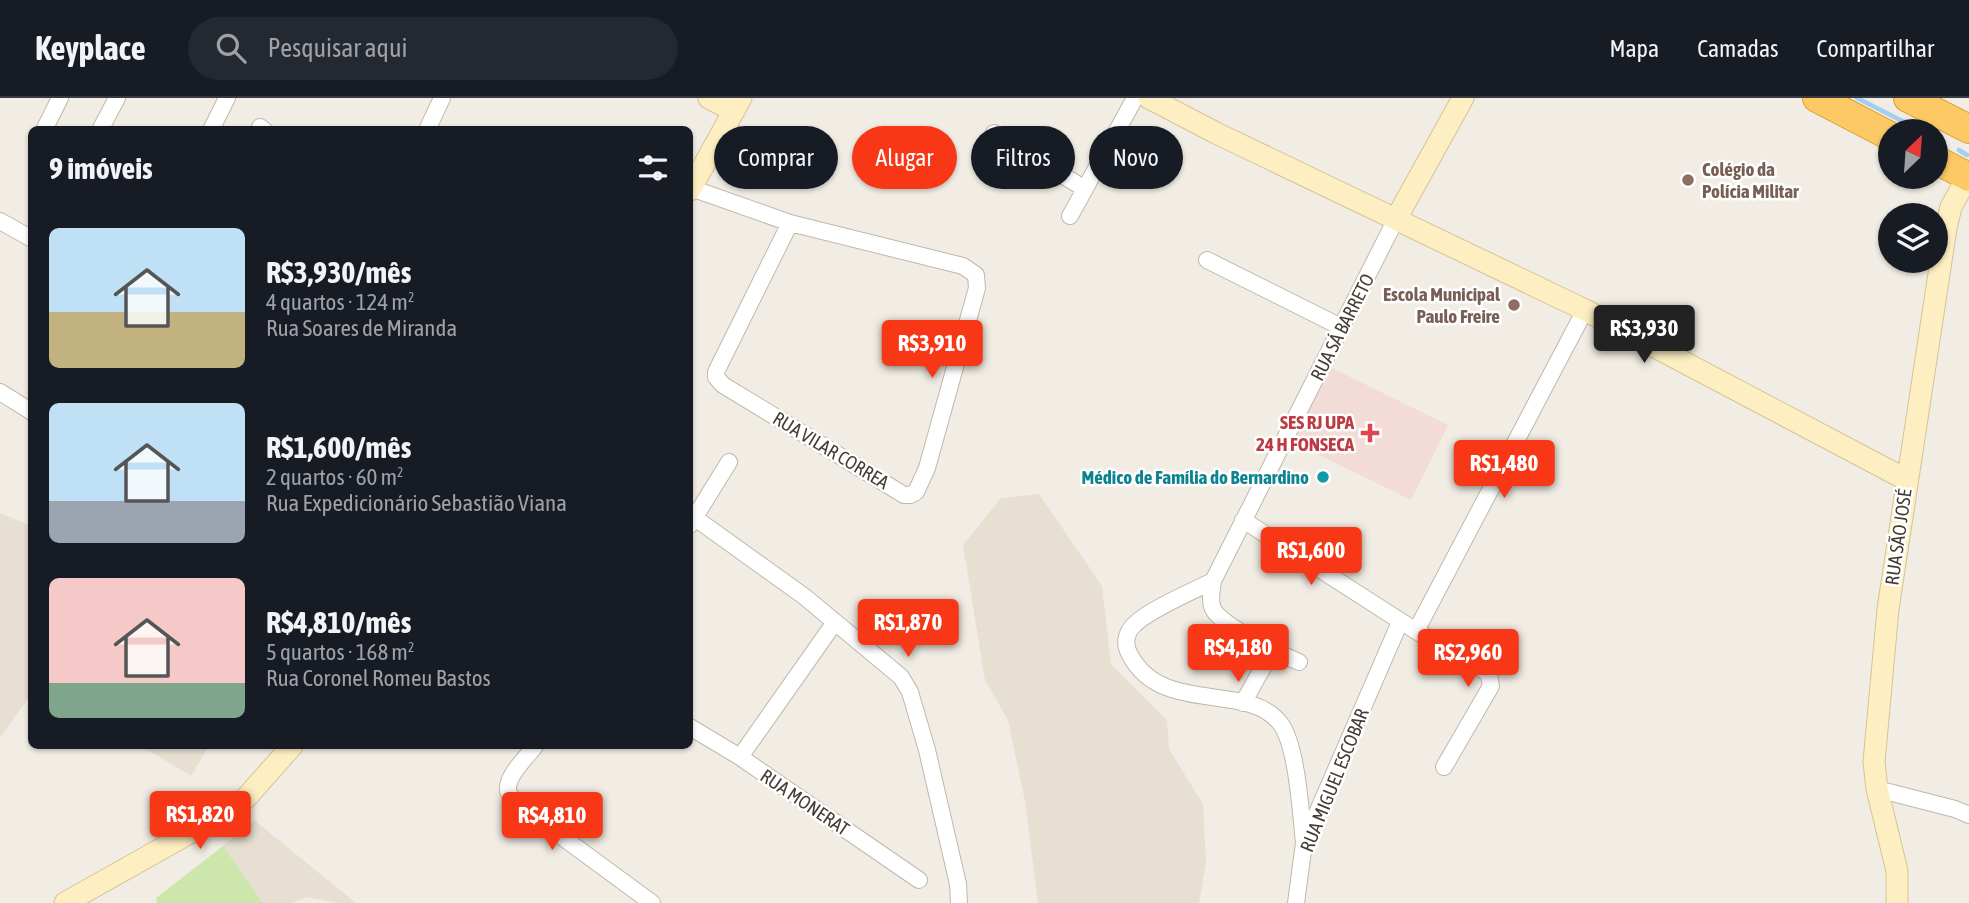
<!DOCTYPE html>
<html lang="pt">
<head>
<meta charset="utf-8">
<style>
	:root { --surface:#171b24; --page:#242831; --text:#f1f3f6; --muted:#9ea1a6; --line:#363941; --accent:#f73715 }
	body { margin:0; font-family:"Asap Condensed",sans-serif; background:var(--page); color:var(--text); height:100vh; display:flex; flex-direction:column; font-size:26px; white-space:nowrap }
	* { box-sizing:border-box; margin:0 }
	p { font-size:23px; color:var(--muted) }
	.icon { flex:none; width:38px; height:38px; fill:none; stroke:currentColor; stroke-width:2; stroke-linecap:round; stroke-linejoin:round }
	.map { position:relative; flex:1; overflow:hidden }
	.sheet { position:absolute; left:28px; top:28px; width:665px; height:623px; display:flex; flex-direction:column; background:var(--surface); border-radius:10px; box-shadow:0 2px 5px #0004 }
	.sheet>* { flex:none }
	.guide { position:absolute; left:714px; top:28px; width:665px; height:63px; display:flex; gap:14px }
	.needle { width:46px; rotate:25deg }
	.buttons { position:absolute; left:1878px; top:21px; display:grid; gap:14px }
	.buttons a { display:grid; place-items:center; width:70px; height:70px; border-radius:50%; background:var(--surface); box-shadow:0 2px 5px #0004; font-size:35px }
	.price { position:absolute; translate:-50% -60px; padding:0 16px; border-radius:7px; background:var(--accent); color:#fff; font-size:23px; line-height:46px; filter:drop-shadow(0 2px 4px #0008) }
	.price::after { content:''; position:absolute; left:50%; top:42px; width:21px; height:16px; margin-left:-10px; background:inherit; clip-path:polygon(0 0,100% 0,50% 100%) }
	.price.active { background:#222; color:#fff }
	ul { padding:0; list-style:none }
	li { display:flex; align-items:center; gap:21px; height:175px; padding:0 21px }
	li span { display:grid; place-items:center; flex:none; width:196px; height:140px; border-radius:10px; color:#555 }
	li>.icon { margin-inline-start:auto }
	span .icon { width:84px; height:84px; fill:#fffc; stroke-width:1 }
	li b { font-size:30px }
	h2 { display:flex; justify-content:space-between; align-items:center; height:84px; padding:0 21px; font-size:30px }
	.tag { padding:0 24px; border-radius:32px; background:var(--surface); box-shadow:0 2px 5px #0004; font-size:24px; line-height:63px }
	.tag.active { background:var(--accent); color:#fff }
	header { display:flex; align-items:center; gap:42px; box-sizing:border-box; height:98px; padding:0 35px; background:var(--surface); border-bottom:2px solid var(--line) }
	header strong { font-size:33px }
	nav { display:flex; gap:38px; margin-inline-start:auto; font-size:24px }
	.search { width:490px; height:63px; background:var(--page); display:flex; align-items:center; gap:18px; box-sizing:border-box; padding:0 24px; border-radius:38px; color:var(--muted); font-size:26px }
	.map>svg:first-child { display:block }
	.residential { fill:#e6dfd2 }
	.medical { fill:#f3dbd7 }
	.green { fill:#cce6ac }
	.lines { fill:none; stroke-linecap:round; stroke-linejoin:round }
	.stream { stroke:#a0cfef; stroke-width:4.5 }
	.street-casing { stroke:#c0b8aa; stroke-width:18 }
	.secondary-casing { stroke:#d5c396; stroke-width:23 }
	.highway-casing { stroke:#db9d35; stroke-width:30 }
	.street { stroke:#fff; stroke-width:16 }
	.secondary { stroke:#feefc2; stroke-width:21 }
	.highway { stroke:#fcc965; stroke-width:28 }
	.education-dot { fill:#8d6e63; stroke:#fff; stroke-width:2.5 }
	.health-dot { fill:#e0444e; stroke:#fff; stroke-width:2.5 }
	.culture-dot { fill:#0f9aa8; stroke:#fff; stroke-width:2.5 }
	.labels { text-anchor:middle; stroke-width:5; stroke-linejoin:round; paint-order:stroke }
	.education-label { font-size:19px; font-weight:bold; fill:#785e54; stroke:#fff; text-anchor:start }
	.street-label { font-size:19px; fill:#443d34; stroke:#fff }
	.health-label { font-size:19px; font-weight:bold; fill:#be3a42; stroke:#fff; text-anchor:end }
	.culture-label { font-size:19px; font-weight:bold; fill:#0d838f; stroke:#fff; text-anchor:end }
</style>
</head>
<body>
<header>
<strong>Keyplace</strong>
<div class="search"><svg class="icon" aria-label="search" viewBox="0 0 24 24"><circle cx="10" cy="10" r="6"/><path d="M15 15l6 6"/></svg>Pesquisar aqui</div>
<nav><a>Mapa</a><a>Camadas</a><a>Compartilhar</a></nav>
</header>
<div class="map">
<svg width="1969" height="805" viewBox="0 0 1969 805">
	<rect width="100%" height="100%" fill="#f2ede4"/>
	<path class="residential" d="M 1039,396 L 1102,488 L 1111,566 L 1167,622 L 1169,651 L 1203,706 L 1206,764 L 1199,805 L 1038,805 L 1025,703 L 1008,622 L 985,582 L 963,447 L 1001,400 Z
		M 0,415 L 31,428 L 32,595 L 0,640 Z
		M 141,648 L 209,648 L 191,678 Z
		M 254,722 L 356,805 L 339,805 L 306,799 L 292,805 L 263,805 L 223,748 Z"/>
	<path class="medical" d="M 1328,268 L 1448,327 L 1411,402 L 1291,343 Z"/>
	<path class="green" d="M 223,748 L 263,805 L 157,805 L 156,800 Z"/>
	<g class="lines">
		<path class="stream" d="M 1857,0 L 1922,33
			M 1959,52 L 1967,57"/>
		<g class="street-casing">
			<path id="street" d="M 260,29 L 264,32
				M 44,32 L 60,0
				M 100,32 L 117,0
				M 211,32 L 227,0
				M 427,32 L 442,0
				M 994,35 L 1085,91
				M 691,90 L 790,125 L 963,168 L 976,177 L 977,190 L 927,370 L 916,394 L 910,397 L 904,397 L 723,287 L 716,279 L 716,274 L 790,125
				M 1070,118 L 1135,0
				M 0,123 L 32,141
				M 1207,162 L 1341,229
				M 0,294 L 32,314
				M 695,420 L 805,499 L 901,579 L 910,594 L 927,652 L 958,786 L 959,805
				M 1243,422 L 1416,533 L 1585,212
				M 690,427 L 729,364
				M 1213,483 C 1193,493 1148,512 1134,527 C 1125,536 1124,547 1130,557 C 1162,618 1247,583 1280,625 C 1297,646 1301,717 1304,745
				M 1416,533 L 1485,573 L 1489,577 L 1491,588 L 1444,669
				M 1299,564 C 1280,556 1222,528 1213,511 C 1209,502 1212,492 1213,483 L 1396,121
				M 1243,605 L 1272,553
				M 690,629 L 740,659 L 919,782
				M 535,648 C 527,659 508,676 508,690 C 507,696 513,700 516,705 L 652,805
				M 740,659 L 835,524
				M 1877,691 L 1955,711 L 1969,717
				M 1296,805 L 1304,745 L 1400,524"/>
		</g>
		<g class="secondary-casing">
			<path id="secondary" d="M 709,0 L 734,13
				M 1149,0 L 1216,35 L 1585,212 L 1907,382
				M 690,92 L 741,0
				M 1396,121 L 1463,0
				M 65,805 L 225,715 L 246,700 L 292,648
				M 1897,805 L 1897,773 L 1877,691 L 1874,664 L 1888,511 L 1946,130 L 1951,109 L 1969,76"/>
		</g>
		<g class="highway-casing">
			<path id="highway" d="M 1817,0 L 1890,38
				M 1908,0 L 1969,31
				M 1936,62 L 1969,79"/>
		</g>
		<use href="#street" class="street"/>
		<use href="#secondary" class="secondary"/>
		<use href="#highway" class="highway"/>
	</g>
	<g class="education-dot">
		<circle cx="1688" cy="82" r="7"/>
		<circle cx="1514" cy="207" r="7"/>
	</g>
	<path class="health-dot" d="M1366.5 324.5h7v7h7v7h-7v7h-7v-7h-7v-7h7z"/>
	<circle class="culture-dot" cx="1323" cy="379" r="7"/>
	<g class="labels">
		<g class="education-label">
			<text x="1702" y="78">Colégio da<tspan x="1702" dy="22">Polícia Militar</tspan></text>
			<text x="1500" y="203" text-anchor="end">Escola Municipal<tspan x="1500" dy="22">Paulo Freire</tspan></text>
		</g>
		<g class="street-label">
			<text transform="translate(1342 229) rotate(-63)" y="7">RUA SÁ BARRETO</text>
			<text transform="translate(831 352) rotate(31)" y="7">RUA VILAR CORREA</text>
			<text transform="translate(1898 439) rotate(-82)" y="7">RUA SÃO JOSÉ</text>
			<text transform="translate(1334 682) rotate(-68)" y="7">RUA MIGUEL ESCOBAR</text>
			<text transform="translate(805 704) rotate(34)" y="7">RUA MONERAT</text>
		</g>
		<g class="health-label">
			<text x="1354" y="331">SES RJ UPA<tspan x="1354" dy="22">24 H FONSECA</tspan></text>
		</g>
		<g class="culture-label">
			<text x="1309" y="386">Médico de Família do Bernardino</text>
		</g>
	</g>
</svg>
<div class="buttons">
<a><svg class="needle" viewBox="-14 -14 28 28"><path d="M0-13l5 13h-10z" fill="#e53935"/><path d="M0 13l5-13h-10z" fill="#9ea1a6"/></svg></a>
<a><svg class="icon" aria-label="layers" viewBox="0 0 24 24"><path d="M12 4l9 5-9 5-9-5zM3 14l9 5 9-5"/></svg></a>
</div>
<b class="price active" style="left:1644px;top:267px">R$3,930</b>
<b class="price" style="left:932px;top:282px">R$3,910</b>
<b class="price" style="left:1504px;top:402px">R$1,480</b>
<b class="price" style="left:1311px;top:489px">R$1,600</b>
<b class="price" style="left:908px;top:561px">R$1,870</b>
<b class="price" style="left:1238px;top:586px">R$4,180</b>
<b class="price" style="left:1468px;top:591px">R$2,960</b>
<b class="price" style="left:200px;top:753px">R$1,820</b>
<b class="price" style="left:552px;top:754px">R$4,810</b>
<div class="guide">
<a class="tag">Comprar</a>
<a class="tag active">Alugar</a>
<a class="tag">Filtros</a>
<a class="tag">Novo</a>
</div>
<section class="sheet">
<h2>9 imóveis<svg class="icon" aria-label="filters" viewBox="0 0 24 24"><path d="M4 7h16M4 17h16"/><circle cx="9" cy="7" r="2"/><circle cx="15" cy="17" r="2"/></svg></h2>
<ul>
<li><span style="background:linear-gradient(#bfe0f5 60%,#c2b280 0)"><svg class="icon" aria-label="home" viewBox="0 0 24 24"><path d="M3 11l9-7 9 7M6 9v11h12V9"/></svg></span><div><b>R$3,930/mês</b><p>4 quartos · 124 m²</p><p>Rua Soares de Miranda</p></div></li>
<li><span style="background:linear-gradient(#bfe0f5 70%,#9aa5b1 0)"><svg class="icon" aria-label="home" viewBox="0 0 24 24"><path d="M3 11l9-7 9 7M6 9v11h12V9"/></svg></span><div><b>R$1,600/mês</b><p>2 quartos · 60 m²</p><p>Rua Expedicionário Sebastião Viana</p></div></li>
<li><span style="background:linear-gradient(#f6c9c9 75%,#7fa58c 0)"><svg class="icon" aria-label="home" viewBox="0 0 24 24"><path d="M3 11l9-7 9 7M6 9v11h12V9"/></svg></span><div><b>R$4,810/mês</b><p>5 quartos · 168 m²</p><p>Rua Coronel Romeu Bastos</p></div></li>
</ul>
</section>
</div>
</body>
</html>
